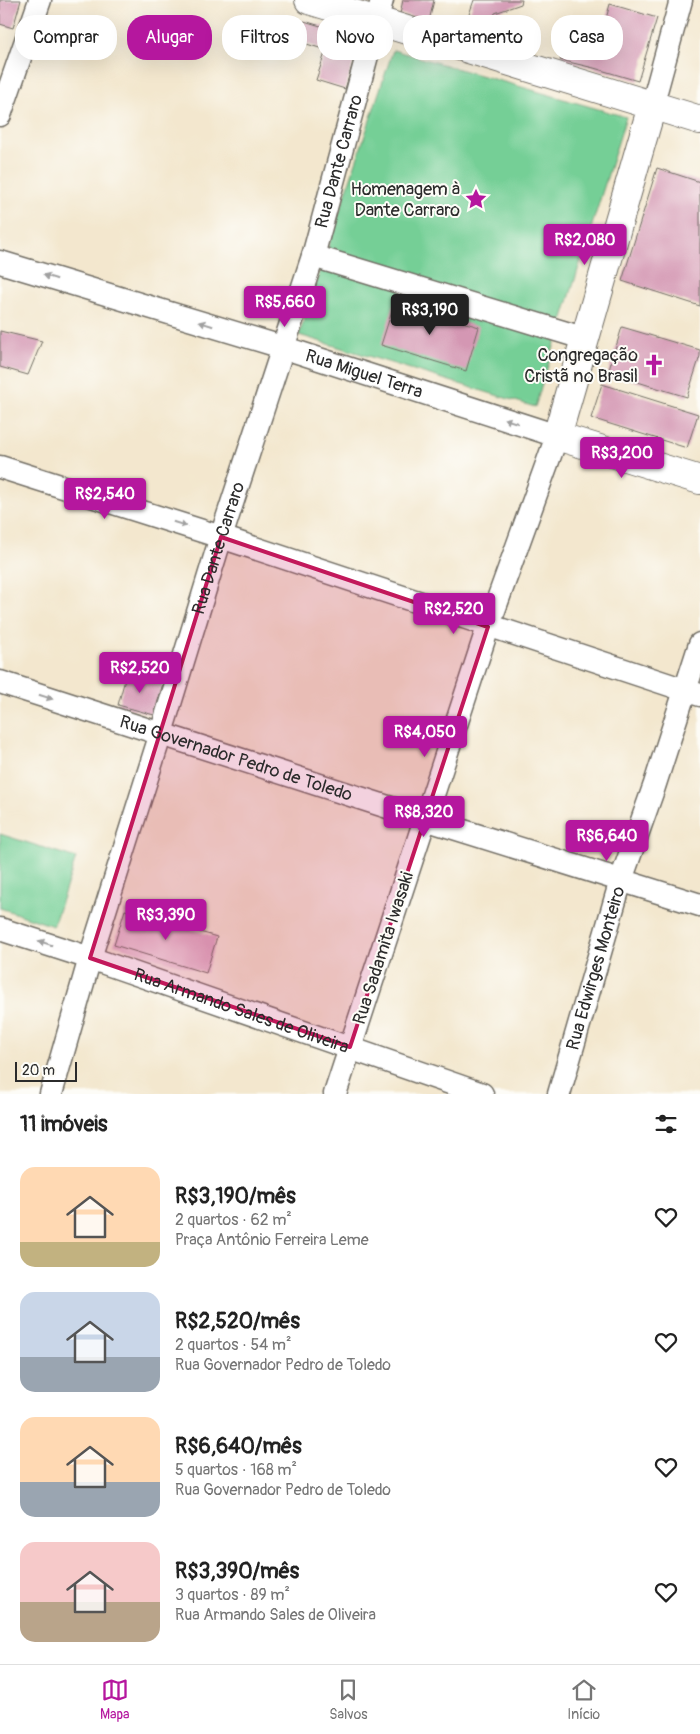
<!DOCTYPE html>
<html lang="pt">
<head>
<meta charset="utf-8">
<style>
	:root { --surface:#fff; --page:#f2f2f2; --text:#222; --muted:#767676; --line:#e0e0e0; --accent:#b5179e }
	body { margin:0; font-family:Pangolin,sans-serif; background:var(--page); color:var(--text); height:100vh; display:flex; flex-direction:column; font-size:19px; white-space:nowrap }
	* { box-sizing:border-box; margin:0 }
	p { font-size:16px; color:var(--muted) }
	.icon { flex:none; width:28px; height:28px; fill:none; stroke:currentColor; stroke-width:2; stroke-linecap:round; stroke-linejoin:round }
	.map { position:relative; height:1094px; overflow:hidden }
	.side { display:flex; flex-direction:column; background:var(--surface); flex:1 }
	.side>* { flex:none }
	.banner { position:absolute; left:15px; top:15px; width:670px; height:45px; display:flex; gap:10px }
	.scale { position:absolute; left:15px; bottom:12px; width:62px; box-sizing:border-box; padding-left:5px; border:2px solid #2b2b2b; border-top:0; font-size:14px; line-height:18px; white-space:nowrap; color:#2b2b2b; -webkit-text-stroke:4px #fdfcf7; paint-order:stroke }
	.price { position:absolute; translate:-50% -42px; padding:0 11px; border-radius:5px; background:var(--accent); color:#fff; font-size:16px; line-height:32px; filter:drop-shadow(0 1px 2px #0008) }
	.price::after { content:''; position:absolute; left:50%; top:30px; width:15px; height:11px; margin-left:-8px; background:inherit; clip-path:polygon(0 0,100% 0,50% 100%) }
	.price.on { background:#222; color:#fff }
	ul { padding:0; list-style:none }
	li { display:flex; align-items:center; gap:15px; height:125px; padding:0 20px }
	li span { display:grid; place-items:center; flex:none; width:140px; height:100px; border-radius:15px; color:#555 }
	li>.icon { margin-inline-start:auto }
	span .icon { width:60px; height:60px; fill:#fffc; stroke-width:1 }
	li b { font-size:21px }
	h2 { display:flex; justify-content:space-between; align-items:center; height:60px; padding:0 20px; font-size:21px }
	.pill { padding:0 18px; border-radius:20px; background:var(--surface); box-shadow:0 5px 20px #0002; font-size:18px; line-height:45px }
	.pill.on { background:var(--accent); color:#fff }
	.menu { display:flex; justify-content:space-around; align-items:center; height:70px; border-top:1px solid var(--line); background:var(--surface); font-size:14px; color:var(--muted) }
	.menu a { display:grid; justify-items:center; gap:2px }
	.menu .on { color:var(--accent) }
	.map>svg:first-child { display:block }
	.green { fill:#75cf96; stroke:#507d60 }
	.building { fill:#d497b3 }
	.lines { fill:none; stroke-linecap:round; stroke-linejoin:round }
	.minor-casing { stroke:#716d64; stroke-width:25 }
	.major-casing { stroke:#716d64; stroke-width:30 }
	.minor { stroke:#fff; stroke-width:22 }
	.major { stroke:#fff; stroke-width:28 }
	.oneway { fill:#a0a0a0 }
	.marked { fill:#c2185b; fill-opacity:0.2; stroke:#c2185b; stroke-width:4; stroke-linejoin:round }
	.labels { text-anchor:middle; stroke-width:4; stroke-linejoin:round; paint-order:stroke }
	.street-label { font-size:18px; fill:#2b2b2b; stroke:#fdfcf7 }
	.poi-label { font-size:18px; fill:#2b2b2b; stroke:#fdfcf7; text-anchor:end }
</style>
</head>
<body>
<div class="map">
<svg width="700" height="1094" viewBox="0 0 700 1094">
	<rect width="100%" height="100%" fill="#fdfcf7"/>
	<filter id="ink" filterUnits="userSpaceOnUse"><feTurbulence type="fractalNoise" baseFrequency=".02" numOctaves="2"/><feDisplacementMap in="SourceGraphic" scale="10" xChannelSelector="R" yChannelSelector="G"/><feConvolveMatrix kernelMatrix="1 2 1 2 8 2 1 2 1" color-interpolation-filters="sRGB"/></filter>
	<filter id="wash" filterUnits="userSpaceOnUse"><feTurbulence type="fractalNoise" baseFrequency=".0096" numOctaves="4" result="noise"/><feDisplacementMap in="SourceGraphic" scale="20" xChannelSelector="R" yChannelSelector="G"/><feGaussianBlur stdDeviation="1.12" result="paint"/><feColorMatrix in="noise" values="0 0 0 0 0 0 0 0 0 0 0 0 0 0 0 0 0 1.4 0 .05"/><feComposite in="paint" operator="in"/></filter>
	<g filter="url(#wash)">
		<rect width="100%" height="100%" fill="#f3e7ce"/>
		<path class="green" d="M 393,50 L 626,117 L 535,407 L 299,335 Z
			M 0,834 L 76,858 L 53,926 L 0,908 Z"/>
		<g id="blocks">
			<path class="building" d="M 0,0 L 21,0 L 13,28 L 0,24 Z
				M 403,0 L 434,0 L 429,21 L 400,14 Z
				M 474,0 L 522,0 L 521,4 L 495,13 L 488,37 L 464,29 Z
				M 610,4 L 657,18 L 638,81 L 594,68 L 560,60 L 572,21 L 603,30 Z
				M 304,21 L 361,38 L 345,89 L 316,80 L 326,50 L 297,41 Z
				M 657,168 L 700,182 L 700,306 L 622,281 Z
				M 395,301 L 479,327 L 466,371 L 381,345 Z
				M 622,327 L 700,350 L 700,356 L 687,397 L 608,373 Z
				M 0,331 L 42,341 L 28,375 L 0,367 Z
				M 602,384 L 698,414 L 687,448 L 591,418 Z
				M 127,672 L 163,683 L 154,715 L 118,705 Z
				M 125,910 L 217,937 L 206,973 L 114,945 Z"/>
		</g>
	</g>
	<g filter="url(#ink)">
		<use href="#blocks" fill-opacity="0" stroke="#716d64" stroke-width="1"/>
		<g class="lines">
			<g class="minor-casing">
				<g id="minor">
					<path d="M 652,106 L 681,0"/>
					<path d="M 0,115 L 40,0"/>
					<path d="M 313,256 L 586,339"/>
					<path id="s1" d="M 0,262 L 282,347 L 557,436 L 488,627 L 335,1094"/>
					<path d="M 0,467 L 221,537 L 700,695"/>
					<path id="s2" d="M 0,682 L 425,819 L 700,905"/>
					<path id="s3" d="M 0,929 L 90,958 L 482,1094"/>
					<path id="s4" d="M 51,1094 L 90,958 L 161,733 L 221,537 L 313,256 L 382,0"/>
					<path id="s5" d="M 559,1094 L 621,880 L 654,787 L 700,644"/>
				</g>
			</g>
			<g class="major-casing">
				<path id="major" d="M 309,0 L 700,120
					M 652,106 L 557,436 L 700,480"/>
			</g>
			<use href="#minor" class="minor"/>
			<use href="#major" class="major"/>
		</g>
		<defs><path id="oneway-solid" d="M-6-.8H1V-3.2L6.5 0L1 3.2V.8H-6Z" transform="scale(1.25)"/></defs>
		<g class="oneway">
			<use href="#oneway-solid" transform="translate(50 277) rotate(-163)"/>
			<use href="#oneway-solid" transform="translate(206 324) rotate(-163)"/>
			<use href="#oneway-solid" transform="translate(511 421) rotate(-162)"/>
			<use href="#oneway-solid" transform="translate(180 524) rotate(18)"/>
			<use href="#oneway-solid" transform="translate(46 697) rotate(18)"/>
			<use href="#oneway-solid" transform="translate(45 943) rotate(-162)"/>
		</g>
	</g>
	<path class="marked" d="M 221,537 L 488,627 L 350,1047 L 90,958 Z"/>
	<defs>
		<g id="sight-bare" transform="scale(1.725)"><path d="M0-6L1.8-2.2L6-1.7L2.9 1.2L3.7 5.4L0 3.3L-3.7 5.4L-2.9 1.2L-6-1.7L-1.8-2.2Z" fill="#b5179e" stroke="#fdfcf7" stroke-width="2.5" paint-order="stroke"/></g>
		<g id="church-bare" transform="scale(1.725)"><path d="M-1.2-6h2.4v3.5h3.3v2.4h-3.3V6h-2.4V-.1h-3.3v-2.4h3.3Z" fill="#b5179e" stroke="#fdfcf7" stroke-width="2.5" paint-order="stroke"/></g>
	</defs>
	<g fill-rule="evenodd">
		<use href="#sight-bare" x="476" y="199"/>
		<use href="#church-bare" x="654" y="365"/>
	</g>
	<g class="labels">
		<g class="street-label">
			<text dy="6" stroke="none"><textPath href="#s4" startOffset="976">Rua Dante Carraro</textPath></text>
			<text dy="6" stroke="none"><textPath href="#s1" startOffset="381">Rua Miguel Terra</textPath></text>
			<text dy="6" stroke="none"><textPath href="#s4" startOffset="571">Rua Dante Carraro</textPath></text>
			<text dy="6" stroke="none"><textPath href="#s2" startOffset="248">Rua Governador Pedro de Toledo</textPath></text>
			<text transform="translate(383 948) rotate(-72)" y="6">Rua Sadamita Iwasaki</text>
			<text dy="6" stroke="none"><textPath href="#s5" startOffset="131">Rua Edwirges Monteiro</textPath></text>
			<text dy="6" stroke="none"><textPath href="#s3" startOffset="255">Rua Armando Sales de Oliveira</textPath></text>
		</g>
		<g class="poi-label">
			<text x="460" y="195">Homenagem à<tspan x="460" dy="21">Dante Carraro</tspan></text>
			<text x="638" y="361">Congregação<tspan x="638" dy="21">Cristã no Brasil</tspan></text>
		</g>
	</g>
</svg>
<div class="scale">20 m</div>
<b class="price" style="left:585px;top:266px">R$2,080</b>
<b class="price" style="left:285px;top:328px">R$5,660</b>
<b class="price on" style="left:430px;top:336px">R$3,190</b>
<b class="price" style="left:622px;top:479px">R$3,200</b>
<b class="price" style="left:105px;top:520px">R$2,540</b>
<b class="price" style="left:454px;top:635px">R$2,520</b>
<b class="price" style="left:140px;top:694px">R$2,520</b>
<b class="price" style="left:425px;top:758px">R$4,050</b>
<b class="price" style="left:424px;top:838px">R$8,320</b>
<b class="price" style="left:607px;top:862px">R$6,640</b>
<b class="price" style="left:166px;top:941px">R$3,390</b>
<div class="banner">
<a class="pill">Comprar</a>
<a class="pill on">Alugar</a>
<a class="pill">Filtros</a>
<a class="pill">Novo</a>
<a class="pill">Apartamento</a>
<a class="pill">Casa</a>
</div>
</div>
<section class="side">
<h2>11 imóveis<svg class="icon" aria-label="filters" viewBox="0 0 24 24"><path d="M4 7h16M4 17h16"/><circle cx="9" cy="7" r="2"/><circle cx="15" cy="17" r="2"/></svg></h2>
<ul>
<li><span style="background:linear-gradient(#ffd9b3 75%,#c2b280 0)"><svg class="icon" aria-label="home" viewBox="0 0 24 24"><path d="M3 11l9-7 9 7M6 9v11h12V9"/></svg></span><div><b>R$3,190/mês</b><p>2 quartos · 62 m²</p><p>Praça Antônio Ferreira Leme</p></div><svg class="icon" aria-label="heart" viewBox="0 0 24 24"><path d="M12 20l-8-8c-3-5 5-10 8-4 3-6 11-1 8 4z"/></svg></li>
<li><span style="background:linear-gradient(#c9d6e8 65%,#9aa5b1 0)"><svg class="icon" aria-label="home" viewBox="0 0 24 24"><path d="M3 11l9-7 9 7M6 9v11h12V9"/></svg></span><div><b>R$2,520/mês</b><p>2 quartos · 54 m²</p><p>Rua Governador Pedro de Toledo</p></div><svg class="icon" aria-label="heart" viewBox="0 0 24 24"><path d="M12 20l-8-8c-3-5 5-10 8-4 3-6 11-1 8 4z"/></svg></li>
<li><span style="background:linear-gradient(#ffd9b3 65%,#9aa5b1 0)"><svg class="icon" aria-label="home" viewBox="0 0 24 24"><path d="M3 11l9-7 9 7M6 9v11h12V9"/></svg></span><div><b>R$6,640/mês</b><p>5 quartos · 168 m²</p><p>Rua Governador Pedro de Toledo</p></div><svg class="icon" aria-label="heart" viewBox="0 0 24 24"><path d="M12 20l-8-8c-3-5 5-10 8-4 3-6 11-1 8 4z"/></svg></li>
<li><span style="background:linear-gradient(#f6c9c9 60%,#b9a48a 0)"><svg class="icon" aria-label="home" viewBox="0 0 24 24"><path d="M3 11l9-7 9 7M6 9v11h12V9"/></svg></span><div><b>R$3,390/mês</b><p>3 quartos · 89 m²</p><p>Rua Armando Sales de Oliveira</p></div><svg class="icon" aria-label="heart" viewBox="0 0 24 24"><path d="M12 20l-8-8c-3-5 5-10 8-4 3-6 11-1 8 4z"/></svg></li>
</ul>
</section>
<nav class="menu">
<a class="on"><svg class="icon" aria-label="map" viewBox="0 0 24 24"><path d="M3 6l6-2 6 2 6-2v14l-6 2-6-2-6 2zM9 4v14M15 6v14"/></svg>Mapa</a>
<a><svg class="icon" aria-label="saved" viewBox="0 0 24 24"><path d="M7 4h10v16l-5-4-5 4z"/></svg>Salvos</a>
<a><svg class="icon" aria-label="home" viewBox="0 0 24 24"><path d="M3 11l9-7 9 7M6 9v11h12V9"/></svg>Início</a>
</nav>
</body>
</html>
